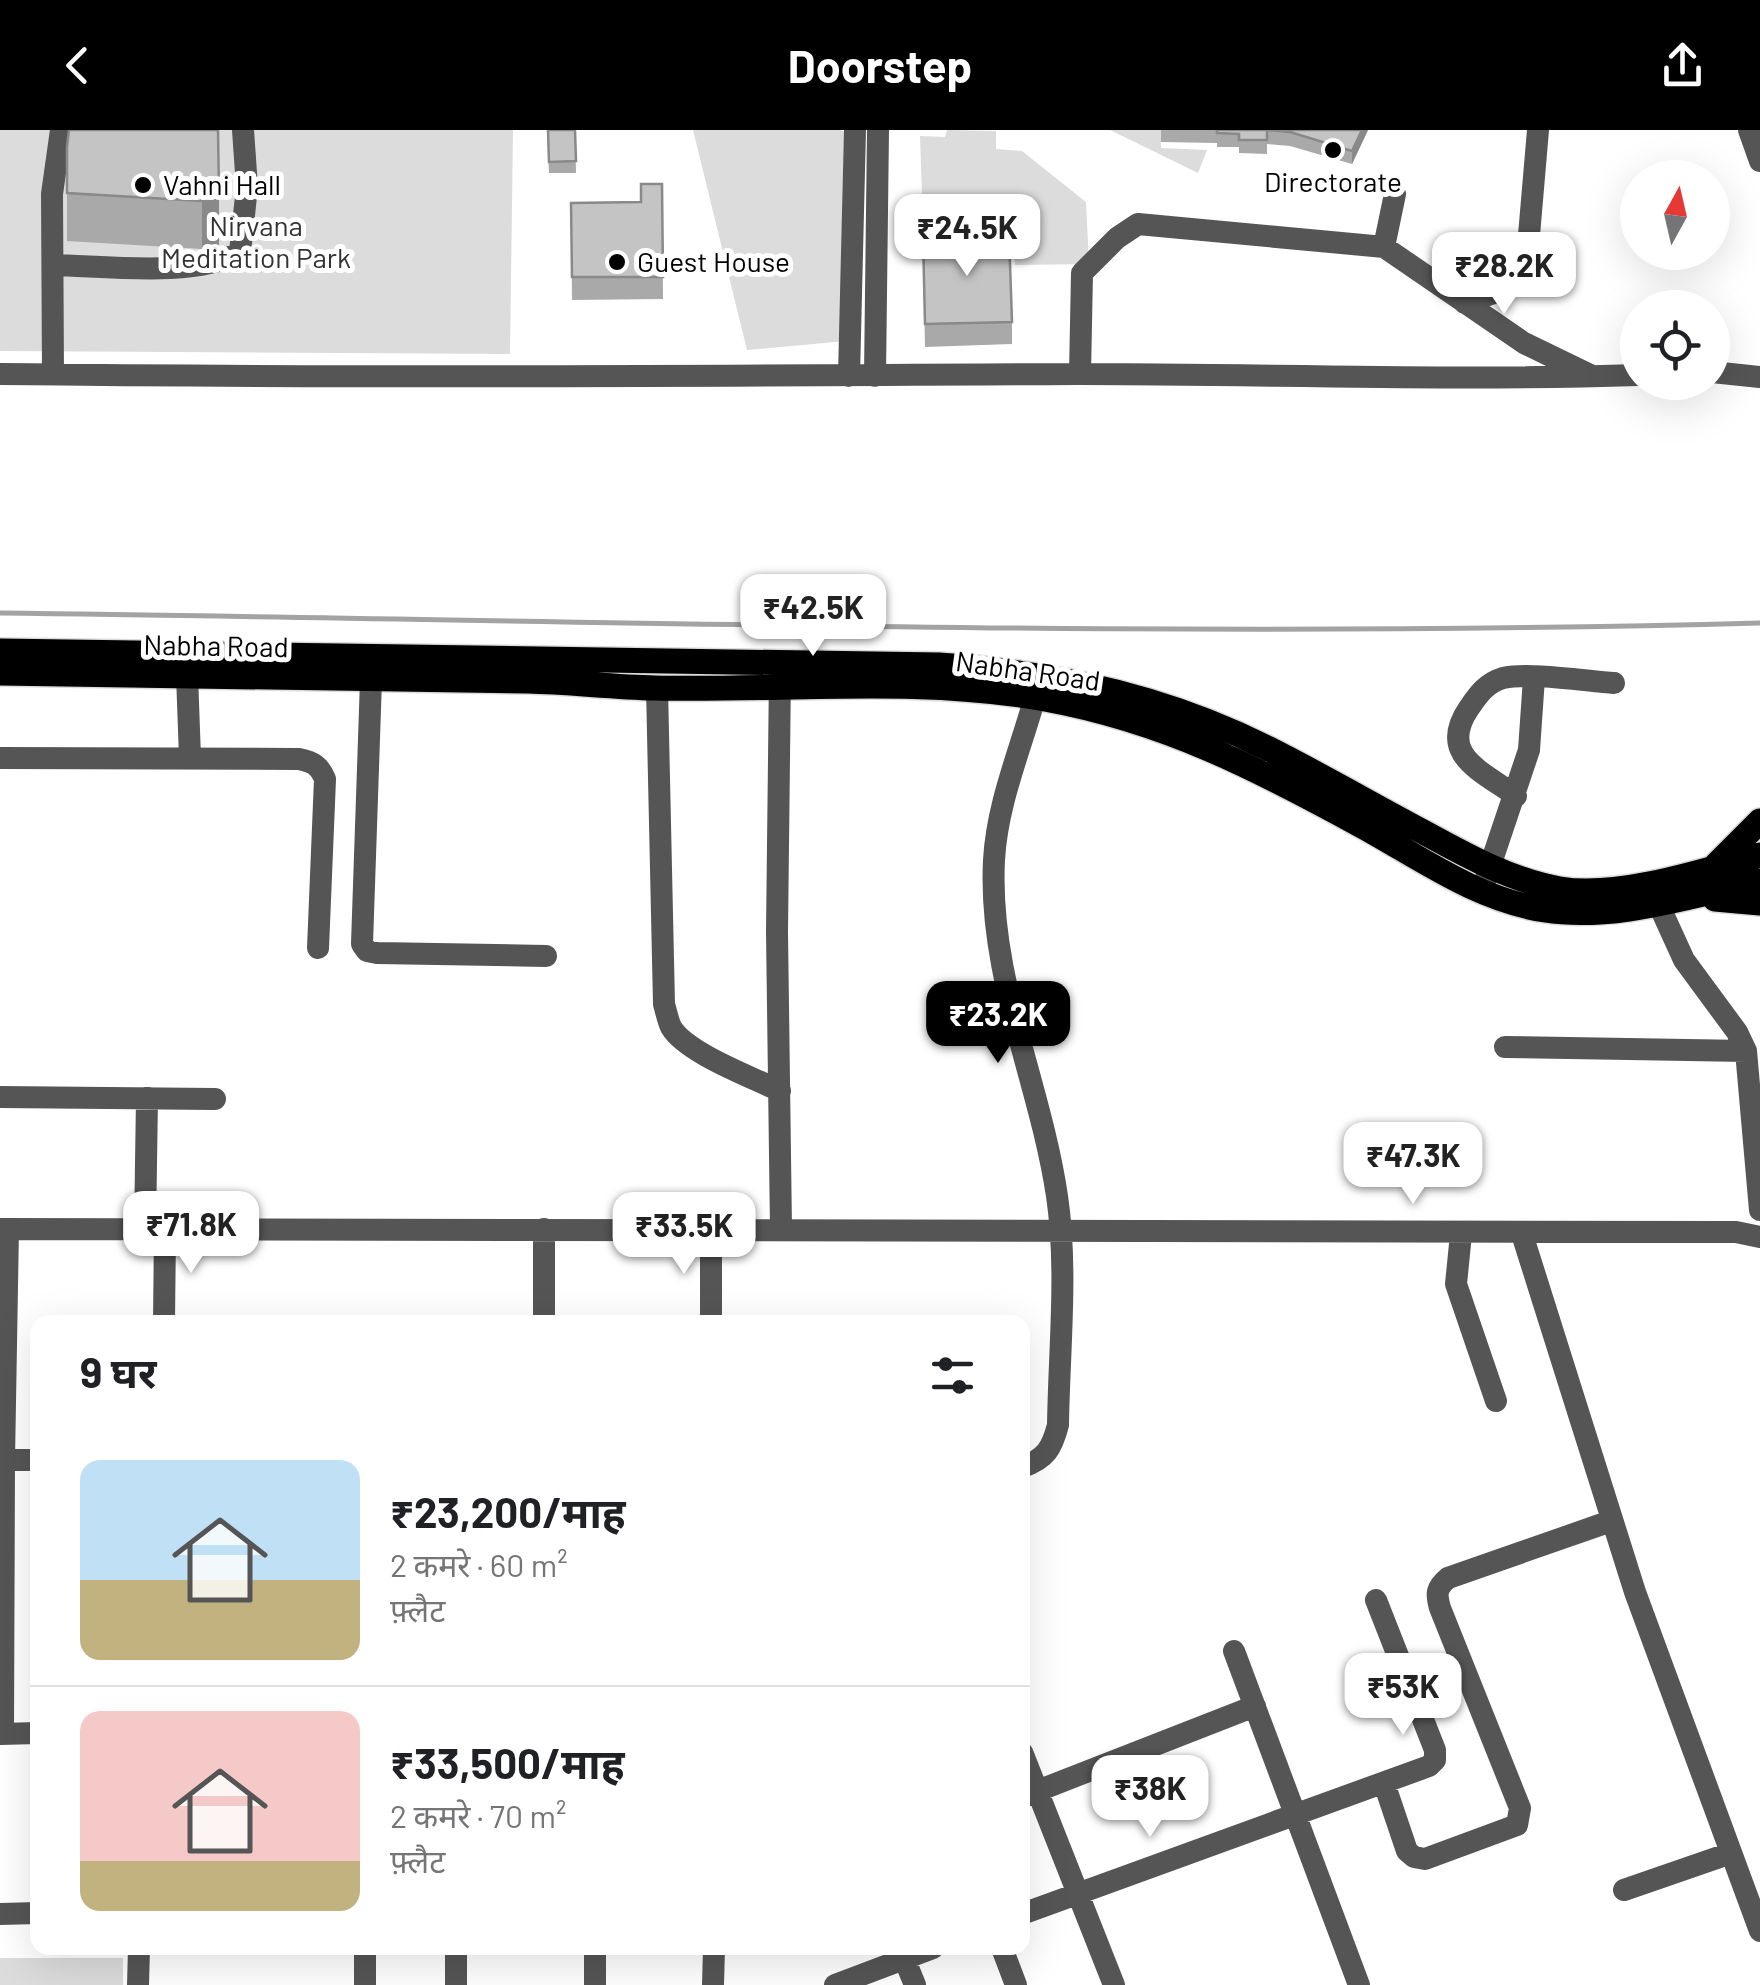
<!DOCTYPE html>
<html lang="hi">
<head>
<meta charset="utf-8">
<style>
	:root { --surface:#fff; --page:#f6f6f6; --text:#202124; --muted:#757577; --line:#e0e0e0; --accent:#000 }
	body { margin:0; font-family:Barlow,"Noto Sans Devanagari",sans-serif; background:var(--page); color:var(--text); height:100vh; display:flex; flex-direction:column; font-size:38px; white-space:nowrap }
	* { box-sizing:border-box; margin:0 }
	p { font-size:32px; color:var(--muted) }
	.icon { flex:none; width:55px; height:55px; fill:none; stroke:currentColor; stroke-width:2; stroke-linecap:round; stroke-linejoin:round }
	.map { position:relative; flex:1; overflow:hidden }
	.details { position:absolute; left:30px; top:1185px; width:1000px; height:640px; display:flex; flex-direction:column; background:var(--surface); border-radius:20px; box-shadow:0 10px 40px #0002 }
	.details>* { flex:none }
	.needle { width:65px; rotate:8deg }
	.tools { position:absolute; left:1620px; top:30px; display:grid; gap:20px }
	.tools a { display:grid; place-items:center; width:110px; height:110px; border-radius:50%; background:var(--surface); box-shadow:0 10px 40px #0002; font-size:50px }
	.price { position:absolute; translate:-50% -85px; padding:0 22px; border-radius:20px; background:#fff; color:#222; font-size:32px; line-height:65px; filter:drop-shadow(0 2px 5px #0008) }
	.price::after { content:''; position:absolute; left:50%; top:60px; width:30px; height:22px; margin-left:-15px; background:inherit; clip-path:polygon(0 0,100% 0,50% 100%) }
	.price.selected { background:var(--accent); color:#fff }
	ul { padding:0; list-style:none }
	li { display:flex; align-items:center; gap:30px; height:250px; padding:0 50px }
	li+li { border-top:2px solid var(--line) }
	li span { display:grid; place-items:center; flex:none; width:280px; height:200px; border-radius:20px; color:#555 }
	li>.icon { margin-inline-start:auto }
	span .icon { width:120px; height:120px; fill:#fffc; stroke-width:1 }
	li b { font-size:42px }
	h2 { display:flex; justify-content:space-between; align-items:center; height:120px; padding:0 50px; font-size:42px }
	header { display:flex; justify-content:space-between; align-items:center; height:130px; padding:0 50px; background:var(--accent); color:#fff; font-size:45px; font-weight:700 }
	.map>svg:first-child { display:block }
	.green { fill:#dcdcdc }
	.lines { fill:none; stroke-linecap:round; stroke-linejoin:round }
	.stream { stroke:#a3a3a3; stroke-width:5 }
	.major-casing { stroke:#dbdbdb; stroke-width:28 }
	.minor { stroke:#555; stroke-width:22 }
	.major { stroke:#000; stroke-width:25 }
	.wall { fill:#a9a9a9 }
	.shaded-wall { fill:#898989 }
	.building { fill:#c4c4c4; stroke:#898989; stroke-width:2.5 }
	.poi-dot { fill:#000; stroke:#fff; stroke-width:4 }
	.labels { text-anchor:middle; stroke-width:10; stroke-linejoin:round; paint-order:stroke }
	.poi-label { font-size:28px; fill:#000; stroke:#fff; text-anchor:start }
	.park-label { font-size:28px; fill:#333; stroke:#fff }
	.street-label { font-size:28px; fill:#000; stroke:#fff }
</style>
</head>
<body>
<header><svg class="icon" aria-label="back" viewBox="0 0 24 24"><path d="M15 5l-7 7 7 7"/></svg>Doorstep<svg class="icon" aria-label="share" viewBox="0 0 24 24"><path d="M12 15V3M7 8l5-5 5 5M5 13v7h14v-7"/></svg></header>
<div class="map">
<svg width="1760" height="1855" viewBox="0 0 1760 1855">
	<rect width="100%" height="100%" fill="#fff"/>
	<path class="green" d="M 0,0 L 513,0 L 510,224 L 0,221 Z
		M 693,0 L 840,0 L 849,3 L 846,211 L 747,220 Z
		M 947,0 L 996,1 L 996,19 L 1022,21 L 1086,72 L 1089,134 L 1015,135 L 1014,122 L 924,125 L 920,6 L 945,7 Z
		M 1110,0 L 1161,0 L 1161,18 L 1207,20 L 1198,43 Z
		M 0,1828 L 123,1828 L 123,1855 L 0,1855 Z"/>
	<g class="lines">
		<path class="stream" d="M 0,483 C 587,490 1173,509 1760,493"/>
		<g class="major-casing">
			<path id="major" d="M 0,521 L 939,535 C 1052,542 1166,567 1267,618 C 1321,645 1374,676 1427,704 C 1469,727 1513,751 1560,759 C 1617,769 1704,741 1760,725
				M 0,543 C 176,544 352,547 528,551 C 570,552 612,557 655,558 C 784,561 917,546 1045,569 C 1166,591 1258,639 1364,697 C 1422,729 1478,770 1545,780 C 1616,791 1691,765 1760,751
				M 1716,735 L 1760,691
				M 1715,769 L 1760,773"/>
		</g>
		<path class="minor" d="M 1749,0 L 1760,31
			M 1384,117 L 1395,64
			M 53,135 C 106,136 195,148 240,122 L 247,57 L 243,0
			M 1465,173 L 1525,152 L 1538,0
			M 1712,242 L 1760,247
			M 0,244 C 359,248 719,246 1078,244 C 1265,244 1451,251 1638,245
			M 53,244 L 52,64 L 61,0
			M 1080,244 L 1082,143 L 1117,108 L 1138,94 L 1384,117 L 1524,213 L 1590,245
			M 849,246 L 855,0
			M 875,246 L 878,0
			M 780,543 L 777,802 L 781,1099
			M 187,545 L 190,628
			M 371,550 L 362,814 L 367,821 L 377,823 L 546,826
			M 657,558 L 664,874 C 666,881 668,891 671,897 C 686,923 752,947 780,961
			M 0,628 L 299,629 C 313,632 319,635 325,649 L 318,818
			M 1516,666 C 1482,641 1437,625 1469,578 C 1478,565 1486,553 1503,548 C 1529,542 1585,551 1614,553
			M 1484,754 L 1529,620 L 1534,548
			M 1658,773 L 1684,830 L 1737,902 L 1746,921 L 1760,1080
			M 1505,917 L 1746,921
			M 0,967 L 215,969
			M 0,1099 L 1736,1102 L 1760,1107
			M 8,1099 L 4,1330 L 38,1330
			M 145,1099 L 147,968
			M 711,1101 L 711,1192
			M 1461,1104 L 1456,1154 L 1496,1271
			M 1522,1104 L 1635,1462 L 1760,1801
			M 164,1192 L 165,1100
			M 544,1192 L 544,1099
			M 0,1329 L 4,1330 L 3,1604
			M 1022,1337 C 1046,1329 1052,1318 1058,1295 C 1059,1220 1068,1140 1057,1066 C 1040,952 988,847 994,730 C 997,674 1020,621 1035,567
			M 1234,1521 L 1359,1855
			M 0,1604 L 38,1603
			M 1022,1622 L 1114,1855
			M 1384,1653 L 1407,1721 L 1414,1727 L 1425,1729 L 1517,1695 L 1520,1678 L 1440,1478 C 1436,1464 1436,1458 1448,1448 L 1611,1391
			M 1022,1667 L 1255,1576
			M 1624,1760 L 1731,1723
			M 0,1784 L 38,1783
			M 1022,1784 L 1429,1636 L 1435,1630 L 1435,1620 L 1376,1470
			M 456,1818 L 456,1855
			M 900,1818 L 915,1855
			M 1002,1818 L 1016,1855
			M 138,1855 L 139,1818
			M 365,1855 L 365,1818
			M 595,1855 L 595,1818
			M 713,1855 L 714,1818
			M 835,1855 L 933,1818"/>
		<use href="#major" class="major"/>
	</g>
	<path class="wall" d="M 218,0 L 219,115 L 202,119 L 67,111 L 67,17 Z
		M 547,0 L 575,0 L 576,43 L 549,43 Z
		M 1161,0 L 1368,0 L 1352,34 L 1290,16 L 1267,14 L 1267,24 L 1239,23 L 1239,17 L 1217,17 L 1217,13 L 1161,12 Z
		M 662,54 L 663,169 L 572,170 L 571,73 L 641,72 Z
		M 923,129 L 1012,192 L 1012,214 L 925,217 Z"/>
	<path class="shaded-wall" d="M 1362,0 L 1368,0 L 1352,34 L 1352,21 Z
		M 219,67 L 219,115 L 202,119 L 202,71 Z"/>
	<path class="building" d="M 69,0 L 218,0 L 219,67 L 202,71 L 67,63 L 67,17 Z
		M 548,0 L 575,0 L 576,31 L 549,32 Z
		M 1217,0 L 1362,0 L 1352,21 L 1290,2 L 1267,0 L 1267,10 L 1239,10 L 1239,4 L 1217,3 Z
		M 641,54 L 662,54 L 663,147 L 572,147 L 571,73 L 641,72 Z
		M 1009,104 L 1012,192 L 925,194 L 923,106 Z"/>
	<g class="poi-dot">
		<circle cx="1333" cy="20" r="10"/>
		<circle cx="143" cy="55" r="10"/>
		<circle cx="617" cy="132" r="10"/>
	</g>
	<g class="labels">
		<g class="poi-label">
			<text x="1333" y="62" text-anchor="middle">Directorate</text>
			<text x="163" y="65">Vahni Hall</text>
			<text x="637" y="142">Guest House</text>
		</g>
		<g class="park-label">
			<text x="256" y="106">Nirvana<tspan x="256" dy="32">Meditation Park</tspan></text>
		</g>
		<g class="street-label">
			<text transform="translate(216 516) rotate(1)" y="10">Nabha Road</text>
			<text transform="translate(1028 541) rotate(8)" y="10">Nabha Road</text>
		</g>
	</g>
</svg>
<div class="tools">
<a><svg class="needle" viewBox="-14 -14 28 28"><path d="M0-13l5 13h-10z" fill="#e53935"/><path d="M0 13l5-13h-10z" fill="#757577"/></svg></a>
<a><svg class="icon" aria-label="locate" viewBox="0 0 24 24"><circle cx="12" cy="12" r="6"/><path d="M12 2v4M12 18v4M2 12h4M18 12h4"/></svg></a>
</div>
<b class="price" style="left:967px;top:149px">₹24.5K</b>
<b class="price" style="left:1504px;top:187px">₹28.2K</b>
<b class="price" style="left:813px;top:529px">₹42.5K</b>
<b class="price selected" style="left:998px;top:936px">₹23.2K</b>
<b class="price" style="left:1413px;top:1077px">₹47.3K</b>
<b class="price" style="left:191px;top:1146px">₹71.8K</b>
<b class="price" style="left:684px;top:1147px">₹33.5K</b>
<b class="price" style="left:1403px;top:1608px">₹53K</b>
<b class="price" style="left:1150px;top:1710px">₹38K</b>
<section class="details">
<h2>9 घर<svg class="icon" aria-label="filters" viewBox="0 0 24 24"><path d="M4 7h16M4 17h16"/><circle cx="9" cy="7" r="2"/><circle cx="15" cy="17" r="2"/></svg></h2>
<ul>
<li><span style="background:linear-gradient(#bfe0f5 60%,#c2b280 0)"><svg class="icon" aria-label="home" viewBox="0 0 24 24"><path d="M3 11l9-7 9 7M6 9v11h12V9"/></svg></span><div><b>₹23,200/माह</b><p>2 कमरे · 60 m²</p><p>फ़्लैट</p></div></li>
<li><span style="background:linear-gradient(#f6c9c9 75%,#c2b280 0)"><svg class="icon" aria-label="home" viewBox="0 0 24 24"><path d="M3 11l9-7 9 7M6 9v11h12V9"/></svg></span><div><b>₹33,500/माह</b><p>2 कमरे · 70 m²</p><p>फ़्लैट</p></div></li>
</ul>
</section>
</div>
</body>
</html>
